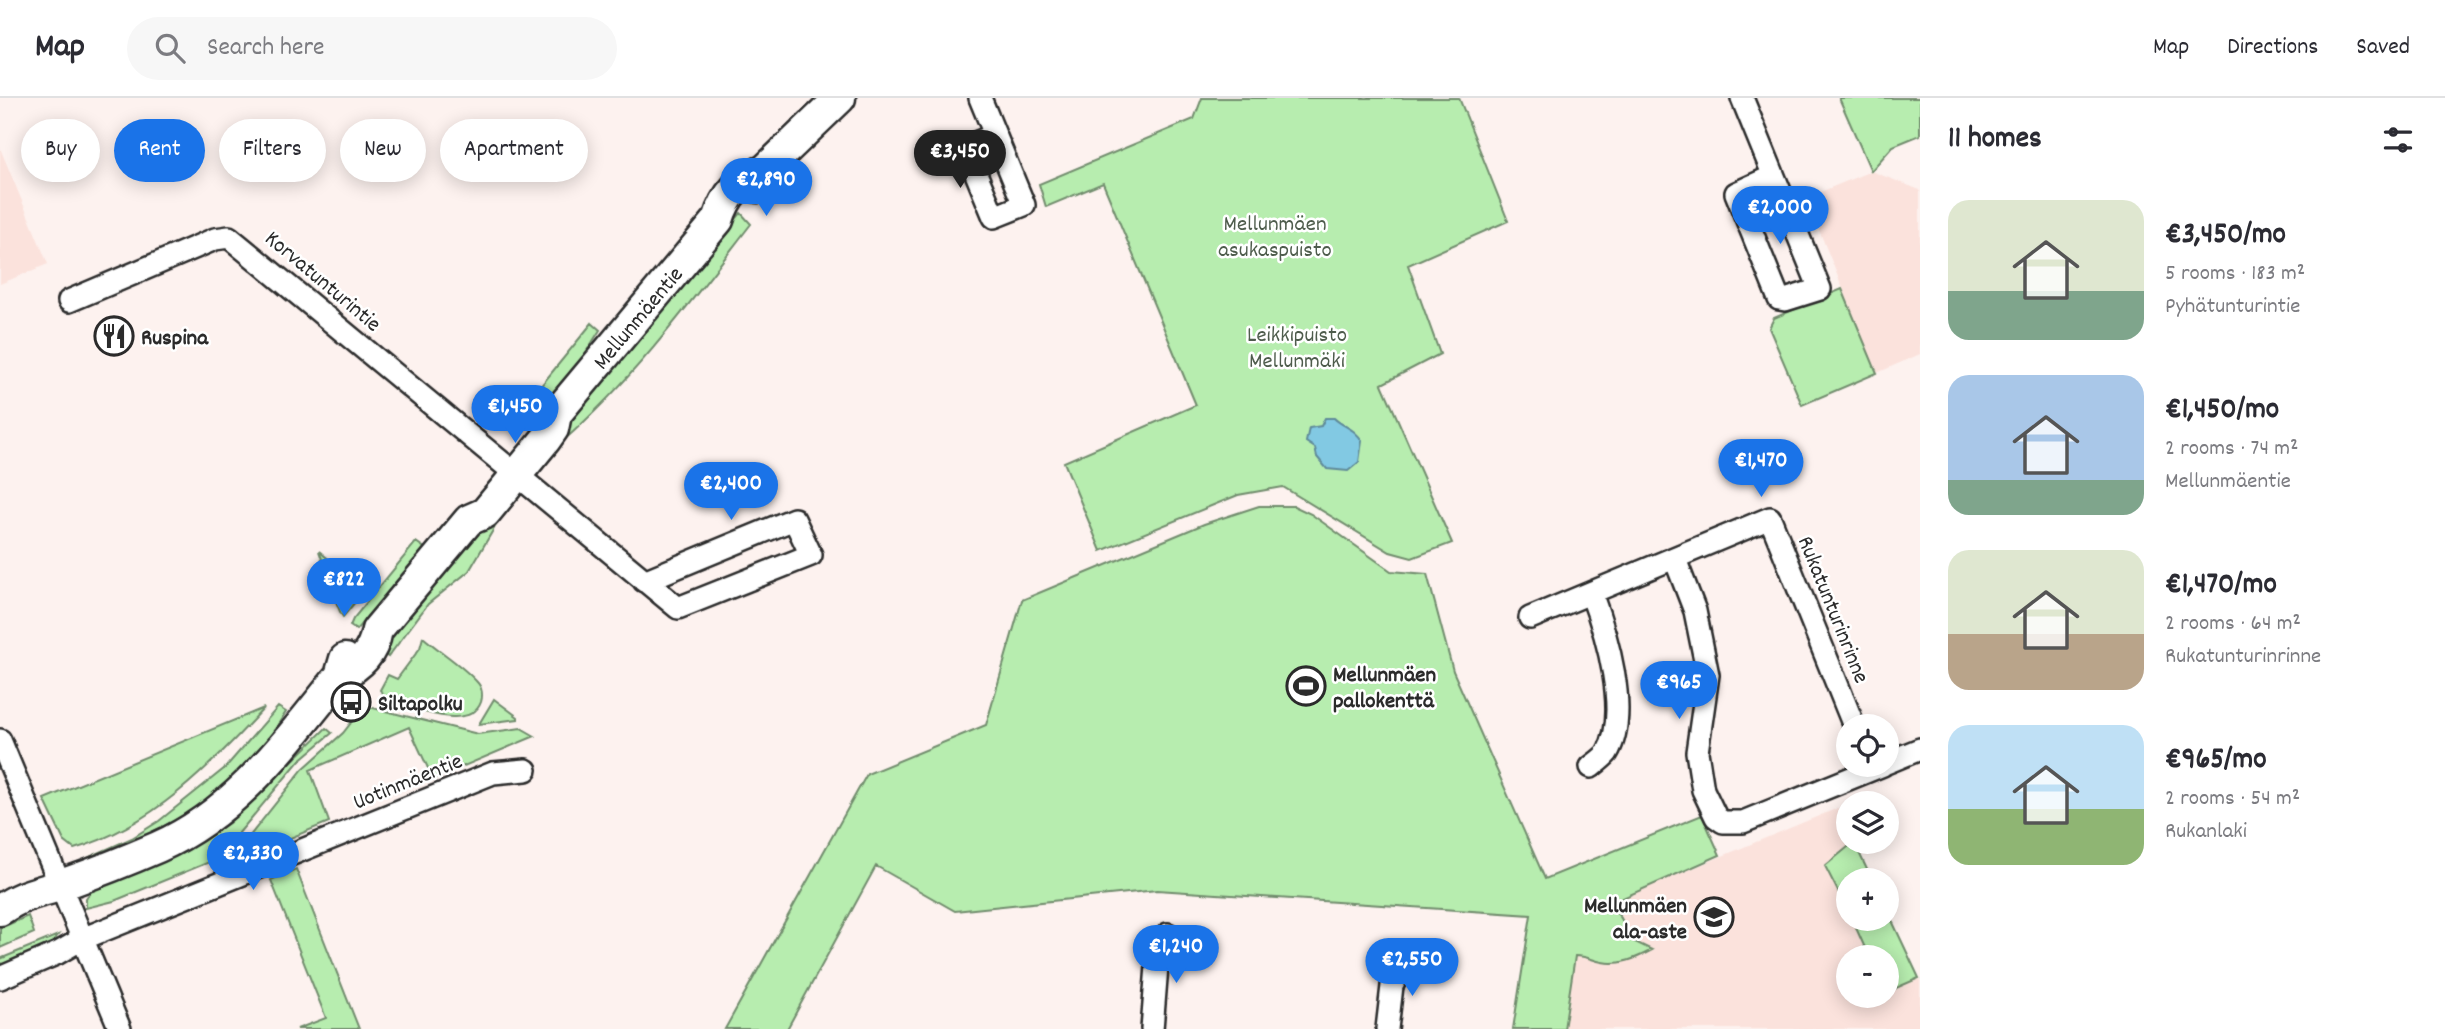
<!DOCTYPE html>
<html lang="en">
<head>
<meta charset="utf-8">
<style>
	:root { --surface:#fff; --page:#f7f7f7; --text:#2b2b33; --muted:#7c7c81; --line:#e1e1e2; --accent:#1a73e8 }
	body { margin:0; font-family:Dekko,sans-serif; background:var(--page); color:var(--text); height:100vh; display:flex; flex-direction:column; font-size:26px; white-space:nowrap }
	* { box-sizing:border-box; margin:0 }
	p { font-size:23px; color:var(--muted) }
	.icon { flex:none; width:38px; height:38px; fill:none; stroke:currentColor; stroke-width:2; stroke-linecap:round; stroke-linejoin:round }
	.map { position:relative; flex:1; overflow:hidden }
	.side { display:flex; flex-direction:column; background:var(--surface); width:525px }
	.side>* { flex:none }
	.banner { position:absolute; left:21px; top:21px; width:665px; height:63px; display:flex; gap:14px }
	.controls { position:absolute; left:1836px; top:616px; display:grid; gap:14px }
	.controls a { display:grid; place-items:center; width:63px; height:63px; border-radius:50%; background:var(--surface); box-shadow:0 4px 18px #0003; font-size:35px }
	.price { position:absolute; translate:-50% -60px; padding:0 16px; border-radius:24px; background:var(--accent); color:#fff; font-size:23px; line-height:46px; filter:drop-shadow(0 2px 4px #0008) }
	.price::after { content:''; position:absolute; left:50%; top:42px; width:21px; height:16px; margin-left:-10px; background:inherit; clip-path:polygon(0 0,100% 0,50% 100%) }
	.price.on { background:#222; color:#fff }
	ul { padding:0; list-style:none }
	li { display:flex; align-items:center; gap:21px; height:175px; padding:0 28px }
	li span { display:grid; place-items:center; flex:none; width:196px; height:140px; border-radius:21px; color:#555 }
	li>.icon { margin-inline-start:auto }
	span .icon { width:84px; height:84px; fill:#fffc; stroke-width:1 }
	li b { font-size:30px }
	h2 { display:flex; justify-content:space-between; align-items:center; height:84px; padding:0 28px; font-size:30px }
	.pill { padding:0 24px; border-radius:32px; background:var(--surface); box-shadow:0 4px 18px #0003; font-size:24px; line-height:63px }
	.pill.on { background:var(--accent); color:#fff }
	header { display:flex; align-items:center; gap:42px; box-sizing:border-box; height:98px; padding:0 35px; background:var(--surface); border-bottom:2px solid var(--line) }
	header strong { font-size:33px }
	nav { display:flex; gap:38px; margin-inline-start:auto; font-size:24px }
	.search { width:490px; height:63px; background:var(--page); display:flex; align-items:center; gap:18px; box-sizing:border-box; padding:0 24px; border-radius:38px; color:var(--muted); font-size:26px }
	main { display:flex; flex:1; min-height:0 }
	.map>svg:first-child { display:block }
	.built { fill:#fbe2dc; fill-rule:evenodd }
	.green { fill:#b7edaf; stroke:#718c6d; stroke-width:2 }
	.water { fill:#82c9e3; stroke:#5f8a99; stroke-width:2 }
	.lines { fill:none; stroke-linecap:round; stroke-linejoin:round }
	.street-casing { stroke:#2b2b2b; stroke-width:26 }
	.secondary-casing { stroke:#2b2b2b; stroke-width:35 }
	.street { stroke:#fff; stroke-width:21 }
	.secondary { stroke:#fff; stroke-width:30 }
	.labels { text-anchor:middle; stroke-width:5; stroke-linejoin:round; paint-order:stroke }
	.park-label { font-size:23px; fill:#4e5c4c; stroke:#fff }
	.street-label { font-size:23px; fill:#2b2b2b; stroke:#fff }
	.poi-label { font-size:23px; font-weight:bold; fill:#2b2b2b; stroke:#fff; text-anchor:start }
</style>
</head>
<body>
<header>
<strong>Map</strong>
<div class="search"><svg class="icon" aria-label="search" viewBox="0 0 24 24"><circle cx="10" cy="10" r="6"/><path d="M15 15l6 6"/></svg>Search here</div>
<nav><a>Map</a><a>Directions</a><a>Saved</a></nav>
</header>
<main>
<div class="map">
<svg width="1920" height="931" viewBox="0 0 1920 931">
	<rect width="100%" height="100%" fill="#fdf2ef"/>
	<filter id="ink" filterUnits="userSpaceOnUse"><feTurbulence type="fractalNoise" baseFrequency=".0143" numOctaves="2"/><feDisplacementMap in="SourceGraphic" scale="14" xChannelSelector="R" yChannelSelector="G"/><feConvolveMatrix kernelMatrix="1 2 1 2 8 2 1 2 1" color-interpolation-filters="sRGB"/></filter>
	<g filter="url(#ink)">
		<path class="built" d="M 0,50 L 48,166 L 0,186 Z
			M 1871,73 L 1920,92 L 1920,256 L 1877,275 L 1806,100 Z
			M 1838,710 L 1848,731 L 1848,744 L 1854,744 L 1872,782 L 1848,782 L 1848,821 L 1886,821 L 1887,812 L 1920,882 L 1920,931 L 1564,931 L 1580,817 ZM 1848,859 L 1886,859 L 1886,898 L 1848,898 Z"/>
		<path class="green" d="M 1202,0 L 1459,0 L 1508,123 L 1408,167 L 1440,256 L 1382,286 L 1452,445 L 1412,460 L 1390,454 L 1283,389 L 1238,397 L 1101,453 L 1064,364 L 1196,307 L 1103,85 L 1046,109 L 1039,86 L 1194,21 Z
			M 1839,0 L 1920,0 L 1920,37 L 1893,48 L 1871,73 Z
			M 741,115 L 751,126 C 693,201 635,280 563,343 L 557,338 Z
			M 1842,191 L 1877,275 L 1802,307 L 1769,230 L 1774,220 Z
			M 592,225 L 600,232 L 576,270 L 534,320 L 522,311 Z
			M 1259,408 L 1294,408 L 1311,416 L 1391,473 L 1427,476 L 1453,573 L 1545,781 L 1702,717 L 1720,757 L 1609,806 L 1621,820 L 1631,842 L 1652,852 C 1637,860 1620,868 1602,864 C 1592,862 1586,858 1575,858 L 1564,931 L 1513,931 L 1531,817 L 1157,792 L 955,813 L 876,768 L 787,931 L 725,931 L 867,676 L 986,627 L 1022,502 L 1204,426 Z
			M 490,419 L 499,422 L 469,473 L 428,506 L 388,559 L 379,552 Z
			M 416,444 L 426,451 L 356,532 L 350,528 L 353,521 Z
			M 319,453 L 365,492 L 343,519 C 337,513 324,465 319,453 Z
			M 423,539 C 440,554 462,567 477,584 C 482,589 483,597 481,604 C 470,635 412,609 388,603 L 380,592 L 388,577 L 397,581 L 420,550 Z
			M 494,601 L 518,619 L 518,621 L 479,626 Z
			M 278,609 L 286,614 C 233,701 178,724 88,763 L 87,760 L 132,740 L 159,723 L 225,670 Z
			M 369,609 L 478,636 L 521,630 L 535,638 L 433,681 L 409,629 L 310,672 L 329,724 L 235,763 L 237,754 L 303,671 L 343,635 L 361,612 Z
			M 264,610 C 211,668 151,729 74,751 L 64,743 L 44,701 Z
			M 326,630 L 332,635 L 299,663 L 223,754 L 212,763 L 114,803 L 86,810 L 86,800 L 92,792 L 185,753 L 229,725 Z
			M 1854,744 L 1872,782 L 1848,782 L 1848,813 L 1825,768 Z
			M 296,771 L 359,931 L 297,931 L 326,920 L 271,782 Z
			M 1887,812 L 1919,880 L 1887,894 L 1886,859 L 1869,859 L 1852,821 L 1886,821 Z
			M 28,818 L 34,835 L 0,850 L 0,830 Z
			M 58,837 L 49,849 L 0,871 L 0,861 Z"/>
		<path class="water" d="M 1325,320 L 1334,320 C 1343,329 1355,330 1362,343 L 1359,364 L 1348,373 L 1327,371 L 1317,359 L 1315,350 L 1306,344 L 1309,330 L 1321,328 Z"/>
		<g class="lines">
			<g class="street-casing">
				<path id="street" d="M 980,0 L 1024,107 L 994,119 L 965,49 L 995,37
					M 1742,0 L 1820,191 L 1785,202 L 1779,201 L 1736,95 L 1773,78
					M 69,203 L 215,141 L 229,139 L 678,510 L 811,457 L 794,421 L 644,483
					M 1675,461 L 1695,513 L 1708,577 L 1697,654 L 1703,692 L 1716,719 L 1723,724 L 1743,724 L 1883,667
					M 1530,520 L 1770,420 L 1854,628
					M 0,642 L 120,931
					M 1886,665 L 1920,651
					M 1591,669 C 1596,665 1603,660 1607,655 C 1631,616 1606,535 1591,495
					M 0,880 L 58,855 L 82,841 L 493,675 L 526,672
					M 1152,931 L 1157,868 L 1168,836
					M 1387,931 L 1392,888 L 1407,861"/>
			</g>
			<g class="secondary-casing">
				<path id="secondary" d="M 758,89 L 765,72 L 840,0
					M 340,578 C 360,567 373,556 377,532 L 469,422 L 485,415 L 546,341 L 553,331 L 556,316 L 718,122 C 726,96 739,82 765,72
					M 0,812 C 27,794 36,796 64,786 C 95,775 128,762 158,749 C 237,714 287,643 340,578 L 345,561"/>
			</g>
			<use href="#street" class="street"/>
			<use href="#secondary" class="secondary"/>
		</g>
	</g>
	<defs>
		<g id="restaurant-ring" transform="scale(2.0125)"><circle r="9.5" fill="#fff" stroke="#2b2b2b" stroke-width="1.5"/><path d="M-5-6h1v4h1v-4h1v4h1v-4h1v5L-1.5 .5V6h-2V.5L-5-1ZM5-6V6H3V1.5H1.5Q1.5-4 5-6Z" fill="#2b2b2b"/></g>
		<g id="stadium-ring" transform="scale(2.0125)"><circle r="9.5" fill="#fff" stroke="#2b2b2b" stroke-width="1.5"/><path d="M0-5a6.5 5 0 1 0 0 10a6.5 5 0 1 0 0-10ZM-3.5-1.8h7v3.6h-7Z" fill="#2b2b2b"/></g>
		<g id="bus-ring" transform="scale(2.0125)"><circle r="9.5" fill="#fff" stroke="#2b2b2b" stroke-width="1.5"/><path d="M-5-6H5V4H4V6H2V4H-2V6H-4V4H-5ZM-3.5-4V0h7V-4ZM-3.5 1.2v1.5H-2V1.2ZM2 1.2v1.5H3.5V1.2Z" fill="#2b2b2b"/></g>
		<g id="school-ring" transform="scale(2.0125)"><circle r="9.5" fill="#fff" stroke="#2b2b2b" stroke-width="1.5"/><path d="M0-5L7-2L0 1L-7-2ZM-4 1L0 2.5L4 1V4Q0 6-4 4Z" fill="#2b2b2b"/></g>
	</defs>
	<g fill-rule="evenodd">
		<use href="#restaurant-ring" x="114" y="238"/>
		<use href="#stadium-ring" x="1306" y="588"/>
		<use href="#bus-ring" x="351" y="604"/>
		<use href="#school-ring" x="1714" y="819"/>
	</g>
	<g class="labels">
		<g class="park-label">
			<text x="1275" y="132">Mellunmäen<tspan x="1275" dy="26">asukaspuisto</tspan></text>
			<text x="1297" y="243">Leikkipuisto<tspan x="1297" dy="26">Mellunmäki</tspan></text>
		</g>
		<g class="street-label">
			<text transform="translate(324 182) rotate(40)" y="8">Korvatunturintie</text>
			<text transform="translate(637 219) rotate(-50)" y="8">Mellunmäentie</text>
			<text transform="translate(1835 511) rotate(68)" y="8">Rukatunturinrinne</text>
			<text transform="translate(407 682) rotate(-22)" y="8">Uotinmäentie</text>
		</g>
		<g class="poi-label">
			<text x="141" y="246">Ruspina</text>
			<text x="1333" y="583">Mellunmäen<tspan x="1333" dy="26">pallokenttä</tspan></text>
			<text x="378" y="612">Siltapolku</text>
			<text x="1687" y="814" text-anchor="end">Mellunmäen<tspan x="1687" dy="26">ala-aste</tspan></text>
		</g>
	</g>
</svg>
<div class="controls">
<a><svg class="icon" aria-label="locate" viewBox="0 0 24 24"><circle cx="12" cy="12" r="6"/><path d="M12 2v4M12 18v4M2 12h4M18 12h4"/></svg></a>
<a><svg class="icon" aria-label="layers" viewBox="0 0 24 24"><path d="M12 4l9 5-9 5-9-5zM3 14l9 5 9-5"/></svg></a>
<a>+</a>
<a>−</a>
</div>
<b class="price on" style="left:960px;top:92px">€3,450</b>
<b class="price" style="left:766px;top:120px">€2,890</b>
<b class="price" style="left:1780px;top:148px">€2,000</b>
<b class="price" style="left:515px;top:347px">€1,450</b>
<b class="price" style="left:1761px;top:401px">€1,470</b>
<b class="price" style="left:731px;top:424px">€2,400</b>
<b class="price" style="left:344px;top:520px">€822</b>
<b class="price" style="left:1679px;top:623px">€965</b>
<b class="price" style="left:253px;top:794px">€2,330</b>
<b class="price" style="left:1176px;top:887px">€1,240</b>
<b class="price" style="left:1412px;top:900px">€2,550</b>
<div class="banner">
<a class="pill">Buy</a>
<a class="pill on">Rent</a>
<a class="pill">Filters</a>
<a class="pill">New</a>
<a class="pill">Apartment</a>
</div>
</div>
<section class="side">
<h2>11 homes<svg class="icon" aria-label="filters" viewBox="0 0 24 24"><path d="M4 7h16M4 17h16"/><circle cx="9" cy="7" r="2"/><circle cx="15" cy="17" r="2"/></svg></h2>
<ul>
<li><span style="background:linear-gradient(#dfe7d0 65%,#7fa58c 0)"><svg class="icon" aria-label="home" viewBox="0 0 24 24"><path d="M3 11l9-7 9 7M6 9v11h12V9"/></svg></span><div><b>€3,450/mo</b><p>5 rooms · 183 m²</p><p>Pyhätunturintie</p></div></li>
<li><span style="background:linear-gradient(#a9c7e8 75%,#7fa58c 0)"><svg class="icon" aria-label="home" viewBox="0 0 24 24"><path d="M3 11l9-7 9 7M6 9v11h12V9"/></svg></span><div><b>€1,450/mo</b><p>2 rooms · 74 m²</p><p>Mellunmäentie</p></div></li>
<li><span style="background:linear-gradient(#dfe7d0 60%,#b9a48a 0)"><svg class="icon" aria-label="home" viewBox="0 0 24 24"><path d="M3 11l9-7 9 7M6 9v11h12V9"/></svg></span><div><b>€1,470/mo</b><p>2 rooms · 64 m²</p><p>Rukatunturinrinne</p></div></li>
<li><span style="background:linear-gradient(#bfe0f5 60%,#8fb573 0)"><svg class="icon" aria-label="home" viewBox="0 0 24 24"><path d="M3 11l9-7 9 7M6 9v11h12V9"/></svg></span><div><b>€965/mo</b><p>2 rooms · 54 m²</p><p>Rukanlaki</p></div></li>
</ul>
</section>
</main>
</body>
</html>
